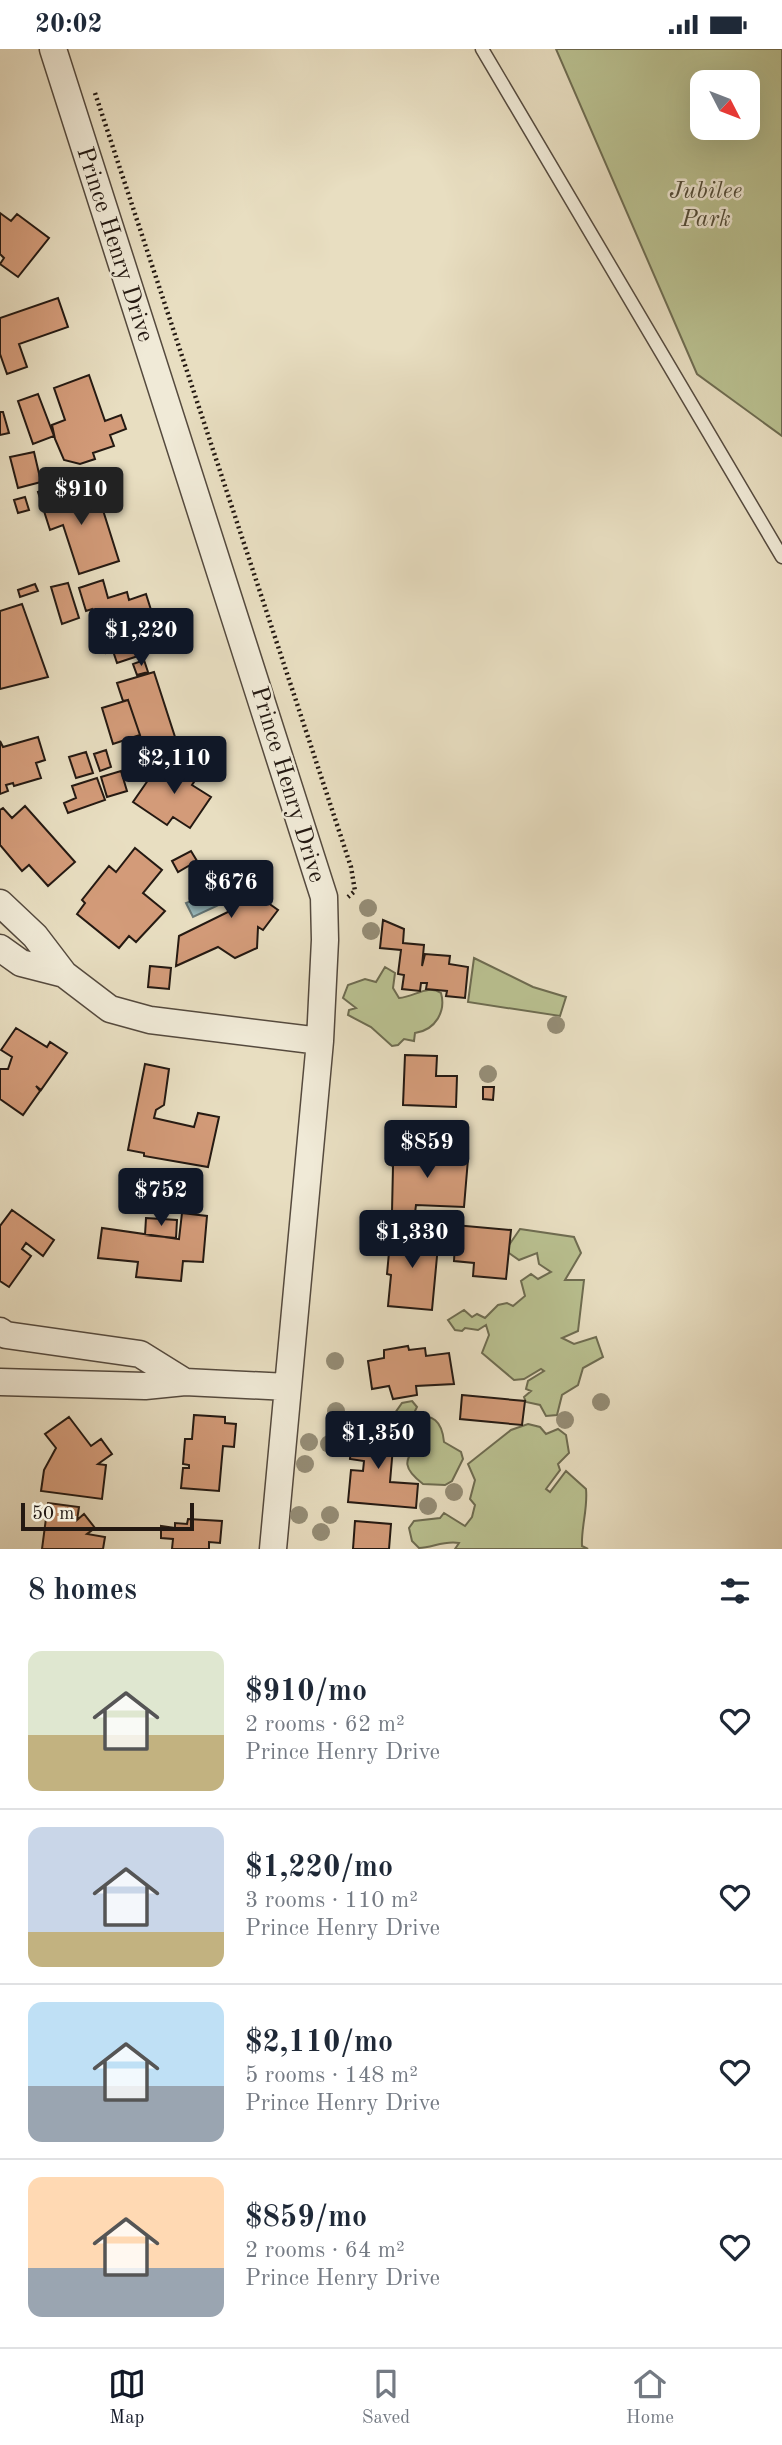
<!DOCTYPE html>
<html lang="en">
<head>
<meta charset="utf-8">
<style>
	:root { --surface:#fff; --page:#f2f2f3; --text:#1f2937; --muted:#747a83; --line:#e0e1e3; --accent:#111827 }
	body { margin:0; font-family:"Old Standard TT",serif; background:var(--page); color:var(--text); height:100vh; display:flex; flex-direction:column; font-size:26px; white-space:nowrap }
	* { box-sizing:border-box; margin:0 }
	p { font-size:23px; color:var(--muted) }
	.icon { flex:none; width:38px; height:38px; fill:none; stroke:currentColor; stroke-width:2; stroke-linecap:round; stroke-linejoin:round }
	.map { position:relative; height:1500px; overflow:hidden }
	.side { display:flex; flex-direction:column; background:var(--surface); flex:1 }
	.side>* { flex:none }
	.needle { width:46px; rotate:132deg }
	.fabs { position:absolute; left:690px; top:21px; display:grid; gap:14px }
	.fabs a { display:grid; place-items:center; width:70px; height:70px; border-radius:14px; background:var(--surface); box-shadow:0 7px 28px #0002; font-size:35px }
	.scale { position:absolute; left:21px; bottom:18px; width:173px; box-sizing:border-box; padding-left:7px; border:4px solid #241912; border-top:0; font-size:19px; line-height:24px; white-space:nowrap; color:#241912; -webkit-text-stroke:5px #f0ead7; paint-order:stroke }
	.price { position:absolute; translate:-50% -60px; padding:0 16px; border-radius:7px; background:var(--accent); color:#fff; font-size:23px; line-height:46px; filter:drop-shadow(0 2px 4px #0008) }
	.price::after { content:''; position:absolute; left:50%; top:42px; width:21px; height:16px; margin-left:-10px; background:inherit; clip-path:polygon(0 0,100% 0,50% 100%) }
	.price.current { background:#222; color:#fff }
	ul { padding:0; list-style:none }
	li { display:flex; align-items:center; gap:21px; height:175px; padding:0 28px }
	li+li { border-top:2px solid var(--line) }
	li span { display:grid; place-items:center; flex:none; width:196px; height:140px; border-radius:14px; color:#555 }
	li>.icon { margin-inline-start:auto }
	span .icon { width:84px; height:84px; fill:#fffc; stroke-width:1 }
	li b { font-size:30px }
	h2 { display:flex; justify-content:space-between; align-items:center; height:84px; padding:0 28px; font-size:30px }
	.status { display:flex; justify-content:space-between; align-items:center; height:49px; padding:0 35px; background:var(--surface); direction:ltr }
	.status svg { height:19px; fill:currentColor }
	.tabs { display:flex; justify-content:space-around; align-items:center; height:98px; border-top:2px solid var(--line); background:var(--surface); font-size:19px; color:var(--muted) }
	.tabs a { display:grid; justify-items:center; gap:4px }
	.tabs .current { color:var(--accent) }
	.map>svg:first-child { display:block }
	.green { fill:#b9c090; stroke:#6e6c51; stroke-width:2; fill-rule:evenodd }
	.water { fill:#9bbabc; stroke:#6b7a78; stroke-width:2 }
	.building { fill:#d39b79; stroke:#241912; stroke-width:2 }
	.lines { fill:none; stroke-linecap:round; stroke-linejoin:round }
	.service-casing { stroke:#554a3e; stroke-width:15 }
	.minor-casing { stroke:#554a3e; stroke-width:29 }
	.path { stroke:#241912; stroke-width:4.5; stroke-dasharray:2 3.5; stroke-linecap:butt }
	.service { stroke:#f0ead7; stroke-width:12 }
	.minor { stroke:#f0ead7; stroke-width:26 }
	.tree { fill:#958d76 }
	.labels { text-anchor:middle; stroke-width:5; stroke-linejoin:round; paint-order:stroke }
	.park-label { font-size:24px; font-style:italic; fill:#514b38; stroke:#f0ead7 }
	.street-label { font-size:24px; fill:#241912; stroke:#f0ead7 }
</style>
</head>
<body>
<div class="status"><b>20:02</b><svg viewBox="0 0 49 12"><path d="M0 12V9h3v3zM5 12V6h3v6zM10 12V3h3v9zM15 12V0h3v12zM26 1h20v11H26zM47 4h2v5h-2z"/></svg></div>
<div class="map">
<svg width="782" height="1500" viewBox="0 0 782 1500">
	<rect width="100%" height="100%" fill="#e8dec1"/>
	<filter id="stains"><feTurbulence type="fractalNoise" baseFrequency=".00286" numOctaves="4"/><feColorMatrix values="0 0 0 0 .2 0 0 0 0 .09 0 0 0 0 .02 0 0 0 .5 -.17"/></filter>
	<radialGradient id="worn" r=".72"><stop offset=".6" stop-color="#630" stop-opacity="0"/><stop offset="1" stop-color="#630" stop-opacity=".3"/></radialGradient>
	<path class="green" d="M 556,0 L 782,0 L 782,387 L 697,325 ZM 702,33 L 747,33 L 747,79 L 702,79 Z
		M 474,909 L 533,938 L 566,948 L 560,967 L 468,953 Z
		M 385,918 L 395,924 L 393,939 L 399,949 C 415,948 427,935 441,944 C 446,962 436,981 415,984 L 414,992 L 404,990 L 398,996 L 392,997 L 371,978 L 348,966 L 349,961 L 356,959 L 343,949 L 348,936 L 365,930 L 376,933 Z
		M 520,1180 L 574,1188 L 581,1204 L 565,1231 L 584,1231 L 578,1282 L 562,1289 L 574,1295 L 596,1288 L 603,1308 L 583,1319 L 578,1336 L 562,1346 L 557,1366 L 546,1367 L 540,1356 L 526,1353 L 524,1348 L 531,1342 L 526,1340 L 528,1332 L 544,1322 L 541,1320 L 524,1330 L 514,1331 L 482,1304 L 489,1286 L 486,1276 L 478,1281 L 465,1279 L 462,1282 L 455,1281 L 448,1271 L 464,1261 L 472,1268 L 477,1265 L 485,1269 L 498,1256 L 507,1254 L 513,1257 L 525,1247 L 521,1232 L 531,1225 L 538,1230 L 551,1223 L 539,1215 L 537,1204 L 519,1211 L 509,1204 L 509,1196 Z
		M 412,1352 L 417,1358 L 413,1366 C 433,1366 442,1371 444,1393 L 461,1403 L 463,1410 L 452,1432 L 445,1436 L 423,1435 C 393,1412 414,1407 421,1384 L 417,1375 L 403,1374 L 395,1364 L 402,1354 Z
		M 528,1375 L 540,1378 L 546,1385 L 558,1380 L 566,1386 L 569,1404 L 558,1415 L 560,1421 L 546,1440 L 550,1443 L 566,1422 L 586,1440 C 588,1460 581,1478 582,1497 L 588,1500 L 455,1500 L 459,1494 C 444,1491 432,1499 419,1499 L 412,1492 L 409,1479 L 414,1472 L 440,1469 L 444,1464 L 465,1477 L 472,1468 L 475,1456 L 470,1450 L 475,1431 L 468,1415 L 511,1381 Z"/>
	<path class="water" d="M 213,838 L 218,839 L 225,853 L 193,868 L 186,854 L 205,847 Z"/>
	<path class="building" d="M 0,164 L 11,172 L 17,165 L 49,189 L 18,228 L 0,215 L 4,209 L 0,205 Z
		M 58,249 L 68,278 L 19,295 L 27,318 L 7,325 L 0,305 L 0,269 Z
		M 89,326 L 105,372 L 121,366 L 126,380 L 110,386 L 114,397 L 93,404 L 95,410 L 80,415 L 64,411 L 55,390 L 52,376 L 65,371 L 54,339 Z
		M 38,345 L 54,387 L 33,395 L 18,352 Z
		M 0,363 L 3,363 L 9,384 L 0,386 Z
		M 34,403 L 41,433 L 18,439 L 10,408 Z
		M 60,436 L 64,449 L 96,439 L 119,512 L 79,525 L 63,476 L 50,481 L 38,443 Z
		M 25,448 L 29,461 L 18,464 L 14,451 Z
		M 103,531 L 108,549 L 127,543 L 129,551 L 146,545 L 157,580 L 153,581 L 159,600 L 117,614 L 113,602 L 106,604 L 92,560 L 86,562 L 79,539 Z
		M 68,534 L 79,569 L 62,575 L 51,538 Z
		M 35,535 L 38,542 L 20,548 L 18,541 Z
		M 22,555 L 48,628 L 0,640 L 0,562 Z
		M 144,611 L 148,623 L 137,626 L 133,615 Z
		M 154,623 L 175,688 L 138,701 L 134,688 L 140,686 L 128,651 L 123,652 L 117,634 Z
		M 128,651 L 140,686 L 113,695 L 102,659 Z
		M 38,688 L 45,711 L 36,714 L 41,729 L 14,737 L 13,734 L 6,736 L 8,742 L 0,745 L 0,692 L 3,698 Z
		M 106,701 L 111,718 L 100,722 L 94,705 Z
		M 86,703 L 93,724 L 76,729 L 69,708 Z
		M 178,709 L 200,724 L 192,736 L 211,748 L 190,779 L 173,768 L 167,776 L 133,753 L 153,724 L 164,731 Z
		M 121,722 L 127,742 L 107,748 L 101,728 Z
		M 97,729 L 105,751 L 68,764 L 64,754 L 76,749 L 72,737 Z
		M 25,757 L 75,813 L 48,837 L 29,816 L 22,822 L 0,796 L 0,761 L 3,759 L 12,769 Z
		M 135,799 L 162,821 L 143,844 L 165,862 L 136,893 L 129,887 L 119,899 L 77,865 L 85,854 L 82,851 L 109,817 L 116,823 Z
		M 191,802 L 197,812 L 178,823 L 172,812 Z
		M 251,815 L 263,843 L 257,846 L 278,861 L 263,881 L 258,878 L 257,899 L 235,909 L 218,898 L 176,917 L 179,887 L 232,861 L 219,829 Z
		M 383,871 L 404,880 L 403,894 L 424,896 L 422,917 L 425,905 L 450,907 L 449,915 L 468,918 L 465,949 L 446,947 L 447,942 L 426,940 L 427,934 L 421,934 L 420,942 L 402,940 L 404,926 L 398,925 L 401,901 L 380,899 Z
		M 150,917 L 171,919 L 169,940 L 148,938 Z
		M 16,979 L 47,998 L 50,993 L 67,1004 L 41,1041 L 36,1037 L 40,1042 L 23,1066 L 0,1050 L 0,1020 L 8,1020 L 12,1008 L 1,1001 Z
		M 405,1006 L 437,1007 L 436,1027 L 457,1027 L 456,1058 L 403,1056 Z
		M 145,1015 L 169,1020 L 164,1056 L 156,1061 L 154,1069 L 194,1078 L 198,1064 L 219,1068 L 208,1118 L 144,1107 L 144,1104 L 128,1101 Z
		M 483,1038 L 494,1038 L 493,1051 L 483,1050 Z
		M 395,1097 L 435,1100 L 434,1107 L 468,1110 L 464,1158 L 416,1156 L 415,1164 L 392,1163 L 393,1117 L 388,1115 Z
		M 12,1161 L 54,1191 L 43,1207 L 26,1194 L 22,1200 L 31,1207 L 9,1238 L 0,1232 L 0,1177 Z
		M 182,1164 L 207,1167 L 203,1213 L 183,1212 L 181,1232 L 136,1228 L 138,1213 L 98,1209 L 102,1179 L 179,1190 Z
		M 146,1169 L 177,1171 L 176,1189 L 145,1186 Z
		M 399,1171 L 511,1181 L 506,1230 L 473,1227 L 474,1214 L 454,1212 L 455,1194 L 439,1193 L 440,1185 L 398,1181 Z
		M 391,1182 L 439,1186 L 432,1261 L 388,1257 L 391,1226 L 387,1225 Z
		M 408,1297 L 409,1301 L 425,1299 L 426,1307 L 449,1304 L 454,1335 L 416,1337 L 417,1346 L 393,1350 L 389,1337 L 372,1340 L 368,1312 L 384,1309 L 384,1301 Z
		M 462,1346 L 525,1352 L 522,1376 L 460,1370 Z
		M 194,1366 L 225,1368 L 225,1374 L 236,1375 L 234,1398 L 223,1397 L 219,1442 L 181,1439 L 183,1419 L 189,1419 L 189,1416 L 183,1415 L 185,1390 L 192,1390 Z
		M 69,1368 L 91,1397 L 101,1390 L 112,1405 L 98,1415 L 106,1416 L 102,1450 L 41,1442 L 44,1421 L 56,1399 L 45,1385 Z
		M 376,1373 L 395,1375 L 390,1433 L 418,1435 L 416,1459 L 348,1453 L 351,1421 L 363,1422 L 364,1412 L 350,1410 L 353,1382 L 375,1384 Z
		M 396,1378 L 415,1379 L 414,1395 L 395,1393 Z
		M 48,1454 L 79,1458 L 77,1471 L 84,1465 L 95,1479 L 87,1485 L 105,1488 L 103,1500 L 42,1500 Z
		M 188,1470 L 222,1472 L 220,1494 L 209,1493 L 209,1500 L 172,1500 L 173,1490 L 161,1489 L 161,1477 L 175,1479 L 175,1474 L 187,1475 Z
		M 355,1472 L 391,1475 L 389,1500 L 353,1500 Z"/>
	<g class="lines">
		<g class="service-casing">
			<path id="service" d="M 482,0 L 782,508"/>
		</g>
		<g class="minor-casing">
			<path id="minor" d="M 53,0 L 324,848 L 325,891 L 320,992 L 273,1500
				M 0,854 L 35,887 L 64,925 L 110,960 L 150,971 L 320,992
				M 0,899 L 21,914 L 64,925
				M 0,1282 L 6,1286 L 140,1305 L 185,1333
				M 0,1333 L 145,1337 L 185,1333 L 288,1338"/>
		</g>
		<path class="path" d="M 95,44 L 351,818 L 355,842 L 348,848"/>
		<use href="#service" class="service"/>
		<use href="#minor" class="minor"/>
	</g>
	<g class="tree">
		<circle cx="368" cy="859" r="9"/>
		<circle cx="371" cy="882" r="9"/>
		<circle cx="556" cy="976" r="9"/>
		<circle cx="488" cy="1025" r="9"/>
		<circle cx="335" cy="1312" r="9"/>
		<circle cx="601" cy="1353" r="9"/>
		<circle cx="336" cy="1362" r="9"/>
		<circle cx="565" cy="1371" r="9"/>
		<circle cx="309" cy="1393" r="9"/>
		<circle cx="329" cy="1395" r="9"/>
		<circle cx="305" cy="1415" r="9"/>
		<circle cx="454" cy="1443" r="9"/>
		<circle cx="428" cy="1457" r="9"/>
		<circle cx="299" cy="1466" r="9"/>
		<circle cx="330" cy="1466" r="9"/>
		<circle cx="321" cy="1483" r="9"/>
	</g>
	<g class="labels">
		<g class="park-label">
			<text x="706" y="149">Jubilee<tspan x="706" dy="28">Park</tspan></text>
		</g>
		<g class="street-label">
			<text transform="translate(116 195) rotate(72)" y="8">Prince Henry Drive</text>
			<text transform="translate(289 735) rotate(73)" y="8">Prince Henry Drive</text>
		</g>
	</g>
	<rect width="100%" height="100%" filter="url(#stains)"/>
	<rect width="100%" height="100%" fill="url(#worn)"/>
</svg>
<div class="fabs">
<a><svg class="needle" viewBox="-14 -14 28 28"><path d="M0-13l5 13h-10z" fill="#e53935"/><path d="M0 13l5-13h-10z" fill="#747a83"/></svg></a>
</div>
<div class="scale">50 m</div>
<b class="price current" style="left:81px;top:478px">$910</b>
<b class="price" style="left:141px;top:619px">$1,220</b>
<b class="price" style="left:174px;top:747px">$2,110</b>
<b class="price" style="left:231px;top:871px">$676</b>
<b class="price" style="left:427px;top:1131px">$859</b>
<b class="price" style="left:161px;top:1179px">$752</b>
<b class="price" style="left:412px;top:1221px">$1,330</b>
<b class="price" style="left:378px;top:1422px">$1,350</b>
</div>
<section class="side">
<h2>8 homes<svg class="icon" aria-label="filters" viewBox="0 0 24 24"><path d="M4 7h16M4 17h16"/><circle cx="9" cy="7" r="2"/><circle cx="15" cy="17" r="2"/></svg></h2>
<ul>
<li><span style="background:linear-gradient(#dfe7d0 60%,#c2b280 0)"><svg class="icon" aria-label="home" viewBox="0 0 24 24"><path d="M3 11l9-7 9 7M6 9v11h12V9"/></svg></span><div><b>$910/mo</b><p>2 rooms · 62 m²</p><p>Prince Henry Drive</p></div><svg class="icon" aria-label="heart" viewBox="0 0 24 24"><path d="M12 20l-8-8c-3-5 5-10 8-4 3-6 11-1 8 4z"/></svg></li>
<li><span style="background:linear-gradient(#c9d6e8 75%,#c2b280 0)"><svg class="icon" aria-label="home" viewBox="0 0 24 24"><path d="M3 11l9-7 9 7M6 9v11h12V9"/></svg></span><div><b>$1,220/mo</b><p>3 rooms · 110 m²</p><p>Prince Henry Drive</p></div><svg class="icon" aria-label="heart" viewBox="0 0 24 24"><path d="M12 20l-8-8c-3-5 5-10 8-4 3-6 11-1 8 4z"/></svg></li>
<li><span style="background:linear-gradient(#bfe0f5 60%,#9aa5b1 0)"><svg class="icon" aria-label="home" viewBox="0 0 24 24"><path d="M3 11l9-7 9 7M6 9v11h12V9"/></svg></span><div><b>$2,110/mo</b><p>5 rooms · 148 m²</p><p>Prince Henry Drive</p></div><svg class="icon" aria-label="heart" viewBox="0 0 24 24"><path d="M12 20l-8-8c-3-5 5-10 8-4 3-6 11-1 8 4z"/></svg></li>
<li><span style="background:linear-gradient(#ffd9b3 65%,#9aa5b1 0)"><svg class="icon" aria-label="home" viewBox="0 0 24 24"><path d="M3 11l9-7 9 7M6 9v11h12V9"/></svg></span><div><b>$859/mo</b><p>2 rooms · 64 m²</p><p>Prince Henry Drive</p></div><svg class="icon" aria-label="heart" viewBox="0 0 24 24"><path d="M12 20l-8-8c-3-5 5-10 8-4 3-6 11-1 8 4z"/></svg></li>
</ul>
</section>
<nav class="tabs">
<a class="current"><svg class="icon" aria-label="map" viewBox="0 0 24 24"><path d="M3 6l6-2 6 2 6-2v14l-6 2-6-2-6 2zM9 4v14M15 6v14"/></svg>Map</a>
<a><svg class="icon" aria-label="saved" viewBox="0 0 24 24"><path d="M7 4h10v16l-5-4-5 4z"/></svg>Saved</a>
<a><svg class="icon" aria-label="home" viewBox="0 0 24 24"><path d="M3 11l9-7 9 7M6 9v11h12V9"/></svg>Home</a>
</nav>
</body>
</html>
